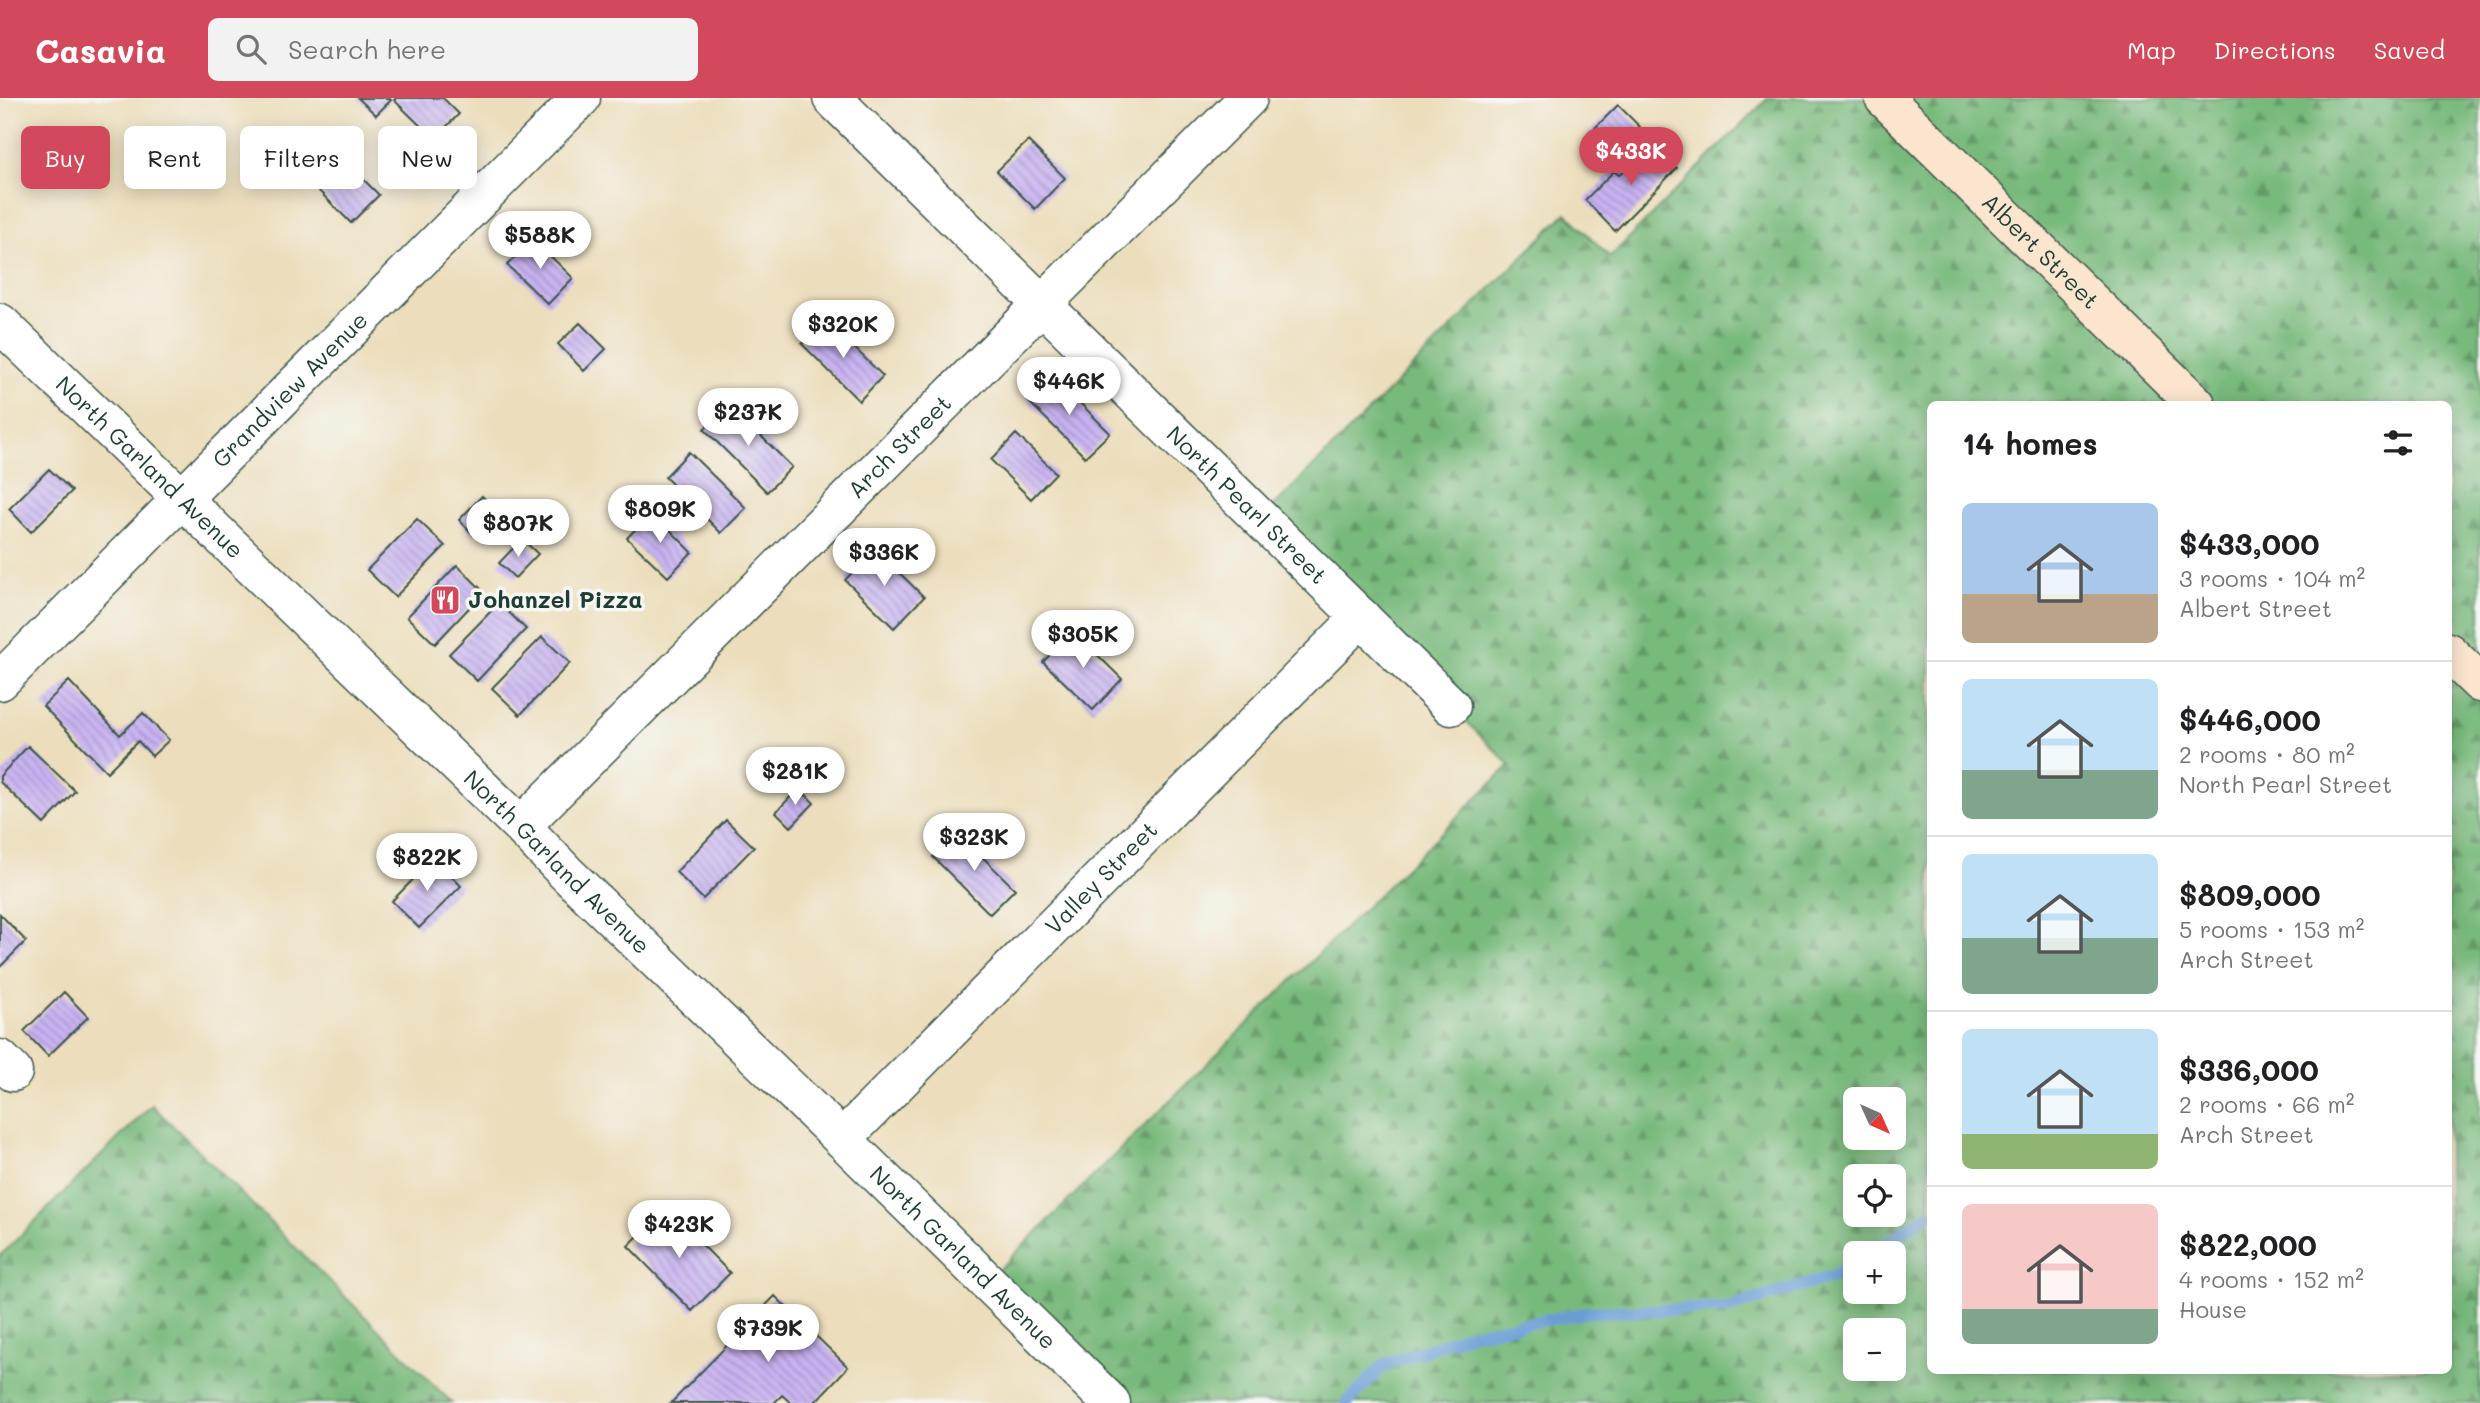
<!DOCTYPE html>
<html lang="en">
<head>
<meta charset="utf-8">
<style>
	:root { --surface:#fff; --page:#f2f2f2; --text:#202124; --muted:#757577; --line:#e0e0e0; --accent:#d1495b }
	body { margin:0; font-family:Mali,sans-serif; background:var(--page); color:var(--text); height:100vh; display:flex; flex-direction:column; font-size:26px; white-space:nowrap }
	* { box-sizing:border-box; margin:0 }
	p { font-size:23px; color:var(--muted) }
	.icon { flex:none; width:38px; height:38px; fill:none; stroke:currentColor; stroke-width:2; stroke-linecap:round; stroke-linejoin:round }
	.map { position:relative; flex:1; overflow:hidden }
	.side { position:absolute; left:1927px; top:303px; width:525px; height:973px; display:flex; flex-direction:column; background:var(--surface); border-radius:10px; box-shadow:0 4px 18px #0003 }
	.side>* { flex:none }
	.banner { position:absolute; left:21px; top:28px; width:665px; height:63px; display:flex; gap:14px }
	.needle { width:46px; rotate:135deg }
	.fabs { position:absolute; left:1843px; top:989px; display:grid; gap:14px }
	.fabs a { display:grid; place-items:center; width:63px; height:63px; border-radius:10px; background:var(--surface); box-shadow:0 4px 18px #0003; font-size:35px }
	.price { position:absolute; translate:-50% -60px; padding:0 16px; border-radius:24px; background:#fff; color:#222; font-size:23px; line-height:46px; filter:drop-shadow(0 2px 4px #0008) }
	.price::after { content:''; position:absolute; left:50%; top:42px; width:21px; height:16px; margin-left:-10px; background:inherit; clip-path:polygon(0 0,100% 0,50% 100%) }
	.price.active { background:var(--accent); color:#fff }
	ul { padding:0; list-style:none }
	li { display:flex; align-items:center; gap:21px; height:175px; padding:0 35px }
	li+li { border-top:2px solid var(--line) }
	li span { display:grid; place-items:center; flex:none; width:196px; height:140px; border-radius:10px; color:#555 }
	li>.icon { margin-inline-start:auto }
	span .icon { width:84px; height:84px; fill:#fffc; stroke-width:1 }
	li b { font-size:30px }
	h2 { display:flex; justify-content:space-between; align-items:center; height:84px; padding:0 35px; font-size:30px }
	.tag { padding:0 24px; border-radius:10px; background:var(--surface); box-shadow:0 4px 18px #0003; font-size:24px; line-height:63px }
	.tag.active { background:var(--accent); color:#fff }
	header { display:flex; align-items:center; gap:42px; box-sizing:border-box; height:98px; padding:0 35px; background:var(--accent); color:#fff }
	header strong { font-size:33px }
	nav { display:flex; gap:38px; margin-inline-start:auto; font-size:24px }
	.search { width:490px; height:63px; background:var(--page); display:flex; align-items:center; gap:18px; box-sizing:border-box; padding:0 24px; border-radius:10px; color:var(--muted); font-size:26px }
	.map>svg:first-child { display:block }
	.forest { fill:url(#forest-firs); stroke:#4c7b58; stroke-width:2; fill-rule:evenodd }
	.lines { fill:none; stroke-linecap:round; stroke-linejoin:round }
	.stream { stroke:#6b9dd6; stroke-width:12 }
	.building { fill:url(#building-back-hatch) }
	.minor-casing { stroke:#3e5548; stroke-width:41 }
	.tertiary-casing { stroke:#3e5548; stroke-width:41 }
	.secondary-casing { stroke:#3e5548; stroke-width:41 }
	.minor { stroke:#fff; stroke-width:38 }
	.tertiary { stroke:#fff; stroke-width:38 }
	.secondary { stroke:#fbe5cf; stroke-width:38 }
	.labels { text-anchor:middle; stroke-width:7; stroke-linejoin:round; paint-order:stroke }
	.street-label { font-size:23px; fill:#1f3d34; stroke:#f6f6f2 }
	.poi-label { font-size:23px; font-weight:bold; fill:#1f3d34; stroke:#f6f6f2; text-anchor:start }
</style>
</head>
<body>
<header>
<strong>Casavia</strong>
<div class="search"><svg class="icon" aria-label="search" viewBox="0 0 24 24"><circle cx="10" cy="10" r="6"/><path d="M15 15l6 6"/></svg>Search here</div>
<nav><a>Map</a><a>Directions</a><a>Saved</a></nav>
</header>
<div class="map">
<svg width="2480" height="1305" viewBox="0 0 2480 1305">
	<defs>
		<pattern id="forest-firs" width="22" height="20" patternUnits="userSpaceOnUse" patternTransform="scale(1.75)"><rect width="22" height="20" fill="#78b97b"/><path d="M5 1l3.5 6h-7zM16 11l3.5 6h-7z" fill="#629866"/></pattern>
		<pattern id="building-back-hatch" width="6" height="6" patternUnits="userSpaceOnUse" patternTransform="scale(1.75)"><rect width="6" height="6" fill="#c8b3f2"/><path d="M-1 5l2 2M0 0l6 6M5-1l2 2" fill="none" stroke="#a293c5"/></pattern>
	</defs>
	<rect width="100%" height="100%" fill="#f6f6f2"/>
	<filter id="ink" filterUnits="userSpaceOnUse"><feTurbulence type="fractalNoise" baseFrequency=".0143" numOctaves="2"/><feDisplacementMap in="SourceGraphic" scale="14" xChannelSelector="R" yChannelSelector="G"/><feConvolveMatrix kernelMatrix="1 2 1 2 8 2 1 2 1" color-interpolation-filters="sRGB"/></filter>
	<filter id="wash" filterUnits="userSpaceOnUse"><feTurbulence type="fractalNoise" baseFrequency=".00686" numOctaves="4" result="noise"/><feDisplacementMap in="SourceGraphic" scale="28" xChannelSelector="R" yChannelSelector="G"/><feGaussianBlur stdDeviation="1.57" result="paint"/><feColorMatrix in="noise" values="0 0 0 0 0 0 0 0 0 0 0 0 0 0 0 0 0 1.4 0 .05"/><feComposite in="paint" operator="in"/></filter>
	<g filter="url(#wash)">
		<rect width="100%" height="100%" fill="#ecdebc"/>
		<path class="forest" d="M 1768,0 L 2480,0 L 2480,1305 L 1111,1305 L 987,1183 L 1510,667 L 1261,421 L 1566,115 L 1610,159 ZM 1930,306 L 2448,306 L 2448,1272 L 1930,1272 ZM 1855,1001 L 1894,1001 L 1894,1040 L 1855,1040 ZM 1855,1078 L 1894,1078 L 1894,1116 L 1855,1116 ZM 1855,1155 L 1894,1155 L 1894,1194 L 1855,1194 ZM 1855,1232 L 1894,1232 L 1894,1270 L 1855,1270 Z
			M 152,1007 L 452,1305 L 0,1305 L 0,1158 Z"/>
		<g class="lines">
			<path class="stream" d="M 1870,1155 L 1930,1116
				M 1347,1305 L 1384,1267 L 1473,1235 L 1590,1214 L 1728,1210 L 1832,1179 L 1855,1164"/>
		</g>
		<g id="blocks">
			<path class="building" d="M 358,0 L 389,0 L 391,2 L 376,17 Z
				M 396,0 L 443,0 L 459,16 L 434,41 L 394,2 Z
				M 1618,7 L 1640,29 L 1610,59 L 1588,37 Z
				M 1028,43 L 1065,80 L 1035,111 L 997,73 Z
				M 1652,45 L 1677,70 L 1615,133 L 1585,102 L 1614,73 L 1619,77 Z
				M 337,55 L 379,97 L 351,125 L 309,83 Z
				M 533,141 L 573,180 L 548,206 L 507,167 Z
				M 826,222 L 883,278 L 859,303 L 802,246 Z
				M 580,225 L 606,251 L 584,273 L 558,246 Z
				M 1053,278 L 1110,335 L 1085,359 L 1028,303 Z
				M 729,306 L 792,369 L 767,394 L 704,331 Z
				M 1016,336 L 1056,375 L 1031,401 L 991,362 Z
				M 689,354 L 746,410 L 721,435 L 665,379 Z
				M 49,371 L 72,393 L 31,434 L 9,411 Z
				M 482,398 L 497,413 L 474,437 L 459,422 Z
				M 652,414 L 692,454 L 668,479 L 627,440 Z
				M 417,421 L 445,448 L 395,499 L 367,472 Z
				M 522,441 L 538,456 L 515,480 L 499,465 Z
				M 875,451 L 924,499 L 894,530 L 845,482 Z
				M 457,467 L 484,494 L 435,546 L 407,519 Z
				M 499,505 L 526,531 L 477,583 L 449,556 Z
				M 1073,533 L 1122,581 L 1093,612 L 1043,564 Z
				M 542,539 L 570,565 L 520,617 L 492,590 Z
				M 69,583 L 120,637 L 143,615 L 169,642 L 152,658 L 138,643 L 107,674 L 43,608 Z
				M 28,648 L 75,693 L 44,726 L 0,684 L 0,678 Z
				M 799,690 L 814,705 L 791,729 L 776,714 Z
				M 726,722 L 754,749 L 703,801 L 676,774 Z
				M 957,734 L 1015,791 L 990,816 L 933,759 Z
				M 434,760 L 461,788 L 419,830 L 392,803 Z
				M 0,816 L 26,843 L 0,869 Z
				M 64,894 L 88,919 L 48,958 L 24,933 Z
				M 666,1110 L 730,1175 L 692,1213 L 628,1148 Z
				M 775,1198 L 848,1269 L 814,1305 L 791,1305 L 782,1297 L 774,1305 L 671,1305 Z"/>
		</g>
	</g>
	<g filter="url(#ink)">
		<use href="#blocks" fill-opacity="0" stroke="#3e5548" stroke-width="2"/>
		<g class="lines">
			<g class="minor-casing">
				<g id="minor">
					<path id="s1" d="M 832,0 L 1451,608"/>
					<path id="s2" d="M 0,583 L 581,0"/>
					<path id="s3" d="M 521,728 L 1248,0"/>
					<path d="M 0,961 L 13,974"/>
					<path id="s4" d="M 842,1041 L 1361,519"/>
				</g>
			</g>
			<g class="tertiary-casing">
				<g id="tertiary">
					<path id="s5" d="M 0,225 L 521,728 L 566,775 L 842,1041 L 1111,1305"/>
				</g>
			</g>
			<g class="secondary-casing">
				<g id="secondary">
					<path id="s6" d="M 1884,0 L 2196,306"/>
					<path d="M 2448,554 L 2480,585"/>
				</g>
			</g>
			<use href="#minor" class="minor"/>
			<use href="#tertiary" class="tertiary"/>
			<use href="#secondary" class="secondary"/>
		</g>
	</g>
	<defs>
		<g id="restaurant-square" transform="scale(1.575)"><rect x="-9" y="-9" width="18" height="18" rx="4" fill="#d1495b" stroke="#f6f6f2"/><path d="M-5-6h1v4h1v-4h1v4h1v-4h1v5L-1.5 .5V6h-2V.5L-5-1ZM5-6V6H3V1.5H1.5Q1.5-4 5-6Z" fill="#fff"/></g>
	</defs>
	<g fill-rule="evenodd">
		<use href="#restaurant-square" x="445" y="502"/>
	</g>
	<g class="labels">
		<g class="street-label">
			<text dy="8" stroke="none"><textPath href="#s6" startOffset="219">Albert Street</textPath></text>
			<text dy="8" stroke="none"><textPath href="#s2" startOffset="411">Grandview Avenue</textPath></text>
			<text dy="8" stroke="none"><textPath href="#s3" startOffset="536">Arch Street</textPath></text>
			<text dy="8" stroke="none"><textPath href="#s5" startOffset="208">North Garland Avenue</textPath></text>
			<text dy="8" stroke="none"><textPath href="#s1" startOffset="581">North Pearl Street</textPath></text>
			<text dy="8" stroke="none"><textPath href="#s5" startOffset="775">North Garland Avenue</textPath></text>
			<text dy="8" stroke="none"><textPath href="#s4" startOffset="368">Valley Street</textPath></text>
			<text dy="8" stroke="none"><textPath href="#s5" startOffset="1342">North Garland Avenue</textPath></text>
		</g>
		<g class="poi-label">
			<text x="468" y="510">Johanzel Pizza</text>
		</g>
	</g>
</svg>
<div class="fabs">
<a><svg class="needle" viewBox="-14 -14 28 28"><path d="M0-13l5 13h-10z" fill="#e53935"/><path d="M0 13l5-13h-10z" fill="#757577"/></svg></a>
<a><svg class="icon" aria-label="locate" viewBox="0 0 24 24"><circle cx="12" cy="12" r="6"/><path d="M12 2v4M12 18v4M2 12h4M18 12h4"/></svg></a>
<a>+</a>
<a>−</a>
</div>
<b class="price active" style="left:1631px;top:89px">$433K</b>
<b class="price" style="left:540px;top:173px">$588K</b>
<b class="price" style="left:843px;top:262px">$320K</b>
<b class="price" style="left:1069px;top:319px">$446K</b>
<b class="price" style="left:748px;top:350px">$237K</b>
<b class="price" style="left:660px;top:447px">$809K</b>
<b class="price" style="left:518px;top:461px">$807K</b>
<b class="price" style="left:884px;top:490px">$336K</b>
<b class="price" style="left:1083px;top:572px">$305K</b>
<b class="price" style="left:795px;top:709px">$281K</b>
<b class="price" style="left:974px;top:775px">$323K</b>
<b class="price" style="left:427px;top:795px">$822K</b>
<b class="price" style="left:679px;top:1162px">$423K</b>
<b class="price" style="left:768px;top:1266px">$739K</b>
<div class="banner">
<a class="tag active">Buy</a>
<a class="tag">Rent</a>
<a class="tag">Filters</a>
<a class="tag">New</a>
</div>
<section class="side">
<h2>14 homes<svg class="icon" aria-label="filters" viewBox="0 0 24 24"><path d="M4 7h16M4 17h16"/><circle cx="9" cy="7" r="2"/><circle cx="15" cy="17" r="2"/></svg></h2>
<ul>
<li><span style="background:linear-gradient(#a9c7e8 65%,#b9a48a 0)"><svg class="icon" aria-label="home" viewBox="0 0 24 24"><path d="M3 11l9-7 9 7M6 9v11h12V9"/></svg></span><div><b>$433,000</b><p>3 rooms · 104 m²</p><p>Albert Street</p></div></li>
<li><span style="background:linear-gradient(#bfe0f5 65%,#7fa58c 0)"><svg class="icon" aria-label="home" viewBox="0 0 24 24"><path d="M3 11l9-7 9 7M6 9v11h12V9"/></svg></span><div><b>$446,000</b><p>2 rooms · 80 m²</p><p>North Pearl Street</p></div></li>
<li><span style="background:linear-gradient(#bfe0f5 60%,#7fa58c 0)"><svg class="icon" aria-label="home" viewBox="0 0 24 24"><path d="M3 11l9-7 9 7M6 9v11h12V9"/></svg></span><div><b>$809,000</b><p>5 rooms · 153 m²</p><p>Arch Street</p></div></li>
<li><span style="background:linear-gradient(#bfe0f5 75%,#8fb573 0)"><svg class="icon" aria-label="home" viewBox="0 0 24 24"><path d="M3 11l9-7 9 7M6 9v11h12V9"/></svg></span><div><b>$336,000</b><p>2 rooms · 66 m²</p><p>Arch Street</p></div></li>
<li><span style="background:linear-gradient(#f6c9c9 75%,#7fa58c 0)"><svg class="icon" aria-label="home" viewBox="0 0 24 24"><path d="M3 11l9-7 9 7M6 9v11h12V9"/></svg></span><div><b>$822,000</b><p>4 rooms · 152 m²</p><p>House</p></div></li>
</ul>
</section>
</div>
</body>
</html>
